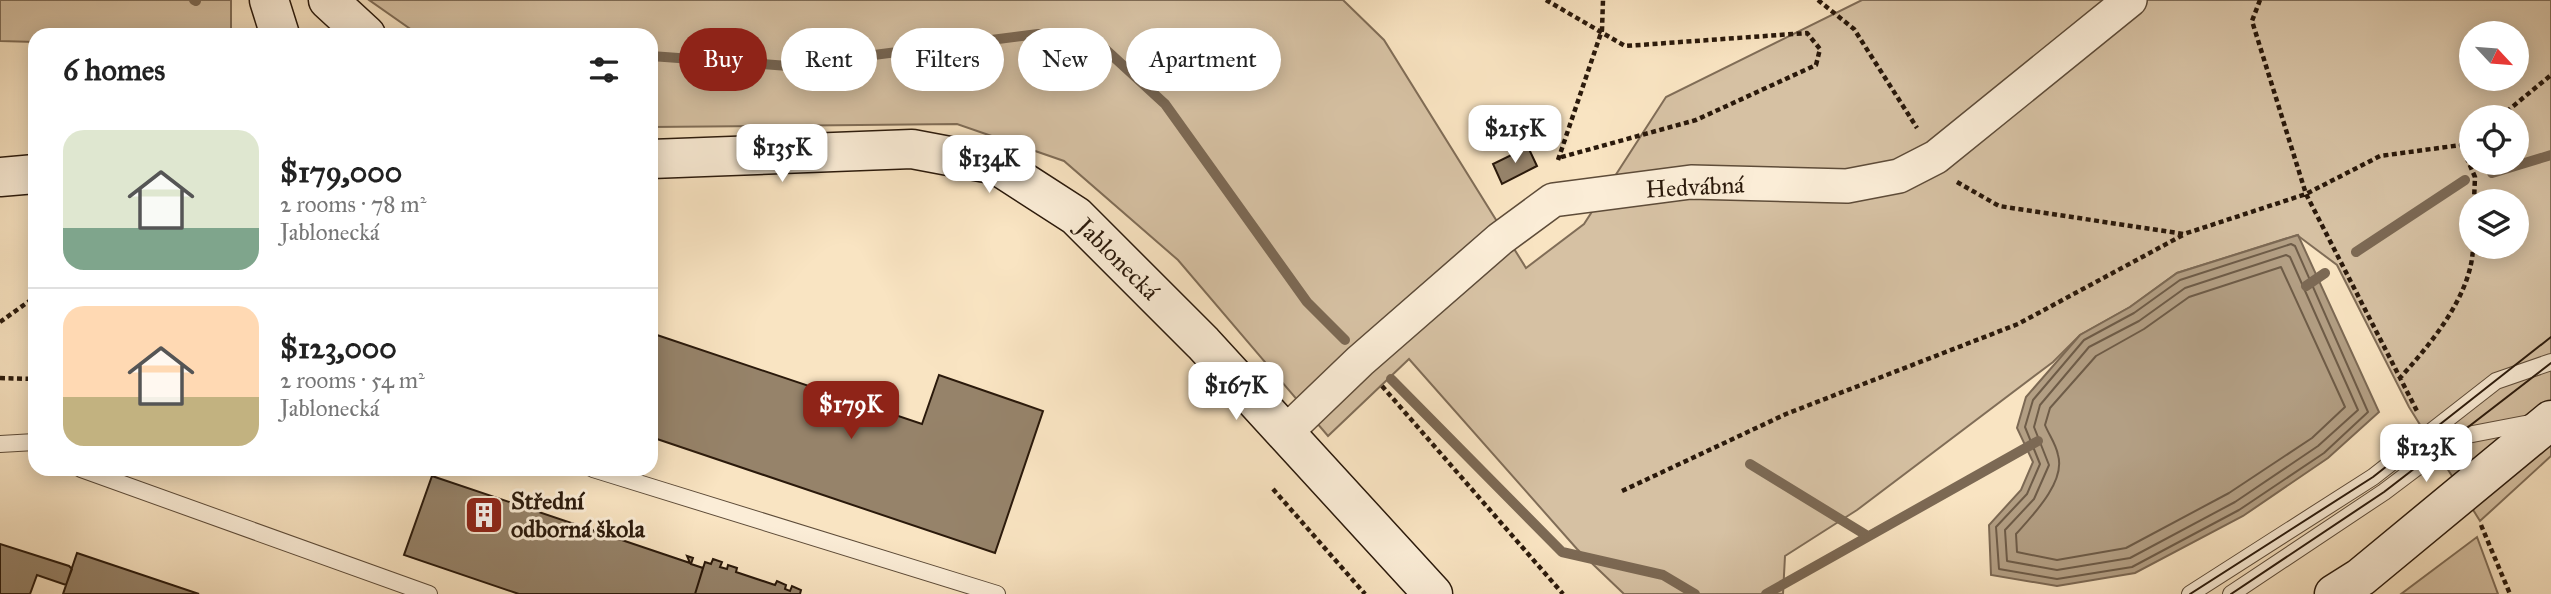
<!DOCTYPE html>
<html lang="en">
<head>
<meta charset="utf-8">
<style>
	:root { --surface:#fff; --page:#f6f6f6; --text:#222; --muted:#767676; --line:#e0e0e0; --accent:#8f2418 }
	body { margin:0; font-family:"IM FELL Great Primer",serif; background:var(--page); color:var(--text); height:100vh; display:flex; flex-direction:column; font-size:26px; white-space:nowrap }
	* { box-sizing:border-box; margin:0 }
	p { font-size:23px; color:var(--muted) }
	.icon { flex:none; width:38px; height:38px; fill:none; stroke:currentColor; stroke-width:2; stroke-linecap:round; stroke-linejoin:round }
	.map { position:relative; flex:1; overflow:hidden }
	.details { position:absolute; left:28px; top:28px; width:630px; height:448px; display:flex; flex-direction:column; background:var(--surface); border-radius:21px; box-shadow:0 4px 18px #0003 }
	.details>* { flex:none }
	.top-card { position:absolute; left:679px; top:28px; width:665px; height:63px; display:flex; gap:14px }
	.needle { width:46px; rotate:116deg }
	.controls { position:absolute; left:2459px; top:21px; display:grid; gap:14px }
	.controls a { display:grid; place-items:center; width:70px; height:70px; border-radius:50%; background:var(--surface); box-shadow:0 4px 18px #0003; font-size:35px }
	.price { position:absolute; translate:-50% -60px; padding:0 16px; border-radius:14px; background:#fff; color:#222; font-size:23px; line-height:46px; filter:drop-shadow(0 2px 4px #0008) }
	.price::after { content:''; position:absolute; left:50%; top:42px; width:21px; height:16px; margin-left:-10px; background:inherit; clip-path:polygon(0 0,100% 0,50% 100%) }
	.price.current { background:var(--accent); color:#fff }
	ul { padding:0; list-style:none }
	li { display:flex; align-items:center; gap:21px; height:175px; padding:0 35px }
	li+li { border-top:2px solid var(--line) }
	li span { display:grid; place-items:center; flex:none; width:196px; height:140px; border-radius:21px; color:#555 }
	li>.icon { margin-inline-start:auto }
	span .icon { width:84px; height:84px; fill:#fffc; stroke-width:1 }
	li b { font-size:30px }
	h2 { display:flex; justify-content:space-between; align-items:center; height:84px; padding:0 35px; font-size:30px }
	.tag { padding:0 24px; border-radius:32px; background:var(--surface); box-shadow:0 4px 18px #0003; font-size:24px; line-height:63px }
	.tag.current { background:var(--accent); color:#fff }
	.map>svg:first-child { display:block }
	.green { fill:#d6c1a3; stroke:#806d57; stroke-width:2; fill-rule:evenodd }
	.water { fill:#b39f84; stroke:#7c6954; stroke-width:2 }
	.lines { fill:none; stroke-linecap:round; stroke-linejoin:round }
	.shore { stroke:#6e5c48; stroke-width:2 }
	.stream { stroke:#7c6954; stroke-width:10 }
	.building { fill:#96836a; stroke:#2a190b; stroke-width:2 }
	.lane-casing { stroke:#5e4c39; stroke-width:18 }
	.street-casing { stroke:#5e4c39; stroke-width:36 }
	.secondary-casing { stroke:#2a190b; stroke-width:41 }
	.path { stroke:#2a190b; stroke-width:4.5; stroke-dasharray:5 3.5; stroke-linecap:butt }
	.lane { stroke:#fbedd7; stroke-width:16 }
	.street { stroke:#fbedd7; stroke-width:33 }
	.secondary { stroke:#fbedd7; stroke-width:38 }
	.tram { stroke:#2a190b; stroke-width:2 }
	.labels { text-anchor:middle; stroke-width:6; stroke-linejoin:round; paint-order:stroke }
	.street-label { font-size:24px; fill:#2a190b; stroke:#fbedd7 }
	.poi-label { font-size:24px; font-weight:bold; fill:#2a190b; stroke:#fbedd7; text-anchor:start }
</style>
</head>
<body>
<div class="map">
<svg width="2551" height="594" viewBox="0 0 2551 594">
	<rect width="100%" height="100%" fill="#f9e4c2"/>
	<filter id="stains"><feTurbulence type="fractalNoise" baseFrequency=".00286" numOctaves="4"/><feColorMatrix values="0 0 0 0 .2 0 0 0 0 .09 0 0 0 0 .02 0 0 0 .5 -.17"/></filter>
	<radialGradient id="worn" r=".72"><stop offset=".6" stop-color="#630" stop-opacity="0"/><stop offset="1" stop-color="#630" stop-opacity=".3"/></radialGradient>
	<path class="green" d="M 0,0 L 231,0 L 231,35 L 35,35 L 35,42 L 0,41 Z
		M 369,0 L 1343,0 L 1384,40 L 1526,268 L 1584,224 L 1666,97 L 1862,0 L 2551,0 L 2551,456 L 2480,521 L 2409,407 L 2337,265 L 2297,235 L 2177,273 L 2130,307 L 2080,335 L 2053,362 L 1857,510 L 1785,556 L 1783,594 L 1624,594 L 1577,549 L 1409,359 L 1328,436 L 1178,260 L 1064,161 L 957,124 L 651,127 L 651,35 L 419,35 ZM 2471,33 L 2516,33 L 2516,79 L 2471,79 ZM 2471,117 L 2516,117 L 2516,163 L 2471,163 ZM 2471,201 L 2516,201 L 2516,247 L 2471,247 Z
		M 2477,537 L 2498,594 L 2401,594 Z"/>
	<path class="water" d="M 2298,235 L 2379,412 L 2328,458 L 2243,516 L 2135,573 L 2057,586 L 1991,575 L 1989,525 L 2021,490 L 2033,462 L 2017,428 L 2026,397 L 2080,335 L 2130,307 L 2177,273 Z"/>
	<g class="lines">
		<path class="shore" d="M 2291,244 L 2295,246 L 2368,412 L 2324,453 L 2239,510 L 2132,567 L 2057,579 L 1999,569 L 1996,527 L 2027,494 L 2040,464 L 2025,427 L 2033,400 L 2084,340 L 2134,313 L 2180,280 Z
			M 2286,255 L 2290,257 L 2358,410 L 2318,446 L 2235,502 L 2130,558 L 2057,570 L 2007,561 L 2005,530 L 2034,499 L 2049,465 L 2034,427 L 2040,405 L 2089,347 L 2139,321 L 2185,288 Z
			M 2281,267 L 2345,407 L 2312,438 L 2229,493 L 2126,548 L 2057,560 L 2017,552 L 2016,534 C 2032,516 2066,482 2058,455 C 2056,444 2049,435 2045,425 L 2050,408 L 2096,356 L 2144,329 L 2189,297 Z"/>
		<path class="stream" d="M 194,0 L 196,1
			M 651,56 L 788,66 L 1038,34 L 1104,48 L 1165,104 L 1307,302 L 1345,340
			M 2492,173 L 2551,155
			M 2356,252 L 2465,180
			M 2306,286 L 2325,273
			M 1391,379 L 1562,552 L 1663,575 L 1695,594
			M 1750,464 L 1866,535
			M 1766,594 L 2038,441"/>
	</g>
	<path class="building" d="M 1528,147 L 1537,166 L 1502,184 L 1493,164 Z
		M 651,333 L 922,424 L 939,375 L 1043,411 L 995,553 L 651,437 Z
		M 432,476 L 690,563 L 687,556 L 693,558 L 691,564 L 703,568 L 695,594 L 519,594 L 404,555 Z
		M 0,544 L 69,566 L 72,569 L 66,585 L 37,575 L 30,594 L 0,594 Z
		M 77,553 L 199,594 L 63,594 Z
		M 713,559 L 722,562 L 720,567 L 727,569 L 728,565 L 737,568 L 736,572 L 775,585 L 777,581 L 786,585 L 785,589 L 790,591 L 792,586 L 801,590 L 800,594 L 695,594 L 705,562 L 711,564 Z"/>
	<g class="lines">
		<g class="lane-casing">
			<path id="lane" d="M 0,444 L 35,442
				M 81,469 L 429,594
				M 593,469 L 997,594
				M 2190,594 L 2373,477 L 2496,381 L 2551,362
				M 2231,594 L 2384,492 L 2457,437 L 2535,422"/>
		</g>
		<g class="street-casing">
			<path id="street" d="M 1286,432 L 1360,361 L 1500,239 L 1553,200 L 1691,182 L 1847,186 L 1899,176 L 1936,157 L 2130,0"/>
		</g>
		<g class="secondary-casing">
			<path id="secondary" d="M 269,0 L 280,35
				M 328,0 L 366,35
				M 651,159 L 912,149 L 997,165 L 1076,216 L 1203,343 L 1433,594
				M 0,177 L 35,174
				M 2334,594 L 2361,577 L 2551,420"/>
		</g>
		<path class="path" d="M 1546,0 L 1625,46 L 1807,33 L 1820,49 L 1816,65 L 1696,120 L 1558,158
			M 1818,0 L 1854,29 L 1917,128
			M 2260,0 L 2252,21 L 2306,194 L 2417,411
			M 2500,117 L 2551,75
			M 2471,138 L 2461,145 L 2475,177 L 2474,201
			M 1558,160 L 1602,30 L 1603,0
			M 1957,182 L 1999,206 L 2184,234 L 2306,194 L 2380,156 L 2461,145
			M 0,322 L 35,297
			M 0,378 L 35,379
			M 2399,379 C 2430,345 2472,295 2473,247
			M 1382,386 L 1563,594
			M 1273,489 L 1365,594
			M 1622,491 L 1786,414 L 2018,324 L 2183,235
			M 2481,525 L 2510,594"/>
		<use href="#lane" class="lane"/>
		<use href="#street" class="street"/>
		<use href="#secondary" class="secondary"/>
		<path class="tram" d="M 2190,594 L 2373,477 L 2551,337
			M 2231,594 L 2384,492 L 2551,363"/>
	</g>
	<defs>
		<g id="building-square" transform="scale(2.0125)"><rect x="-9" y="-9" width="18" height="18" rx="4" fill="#8f2418" stroke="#fbedd7"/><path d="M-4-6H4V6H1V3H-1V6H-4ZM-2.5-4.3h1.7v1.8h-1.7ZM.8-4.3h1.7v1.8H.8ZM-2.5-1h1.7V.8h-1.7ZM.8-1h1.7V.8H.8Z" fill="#fff"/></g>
	</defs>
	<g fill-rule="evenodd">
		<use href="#building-square" x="484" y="515"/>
	</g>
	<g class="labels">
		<g class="street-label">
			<text transform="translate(1695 187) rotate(-3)" y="8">Hedvábná</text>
			<text transform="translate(1118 259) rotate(45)" y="8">Jablonecká</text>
		</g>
		<g class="poi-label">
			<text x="511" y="509">Střední<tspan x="511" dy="28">odborná škola</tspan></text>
		</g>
	</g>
	<rect width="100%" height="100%" filter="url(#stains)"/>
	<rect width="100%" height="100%" fill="url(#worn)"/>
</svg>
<div class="controls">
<a><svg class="needle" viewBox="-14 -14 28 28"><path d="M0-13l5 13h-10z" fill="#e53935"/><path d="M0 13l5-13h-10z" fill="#767676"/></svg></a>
<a><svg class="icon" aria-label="locate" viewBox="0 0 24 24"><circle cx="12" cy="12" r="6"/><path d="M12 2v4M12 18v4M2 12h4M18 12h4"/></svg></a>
<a><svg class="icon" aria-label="layers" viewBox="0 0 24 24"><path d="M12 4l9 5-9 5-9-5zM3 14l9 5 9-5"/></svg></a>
</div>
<b class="price" style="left:1515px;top:165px">$215K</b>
<b class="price" style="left:782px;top:184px">$135K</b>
<b class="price" style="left:989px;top:195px">$134K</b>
<b class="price" style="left:1236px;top:422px">$167K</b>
<b class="price current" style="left:851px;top:441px">$179K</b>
<b class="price" style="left:2426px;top:484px">$123K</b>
<div class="top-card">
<a class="tag current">Buy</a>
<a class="tag">Rent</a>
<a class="tag">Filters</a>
<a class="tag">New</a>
<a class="tag">Apartment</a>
</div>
<section class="details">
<h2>6 homes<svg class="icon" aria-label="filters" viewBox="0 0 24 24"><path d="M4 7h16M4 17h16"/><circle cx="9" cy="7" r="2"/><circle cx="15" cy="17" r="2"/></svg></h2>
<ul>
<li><span style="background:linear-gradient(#dfe7d0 70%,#7fa58c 0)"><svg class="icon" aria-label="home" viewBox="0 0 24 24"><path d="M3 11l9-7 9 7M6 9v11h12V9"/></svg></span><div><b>$179,000</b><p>2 rooms · 78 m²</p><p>Jablonecká</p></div></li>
<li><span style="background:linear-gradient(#ffd9b3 65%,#c2b280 0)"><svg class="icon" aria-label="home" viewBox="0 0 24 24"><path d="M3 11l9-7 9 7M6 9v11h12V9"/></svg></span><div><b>$123,000</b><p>2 rooms · 54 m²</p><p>Jablonecká</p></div></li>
</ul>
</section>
</div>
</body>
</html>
